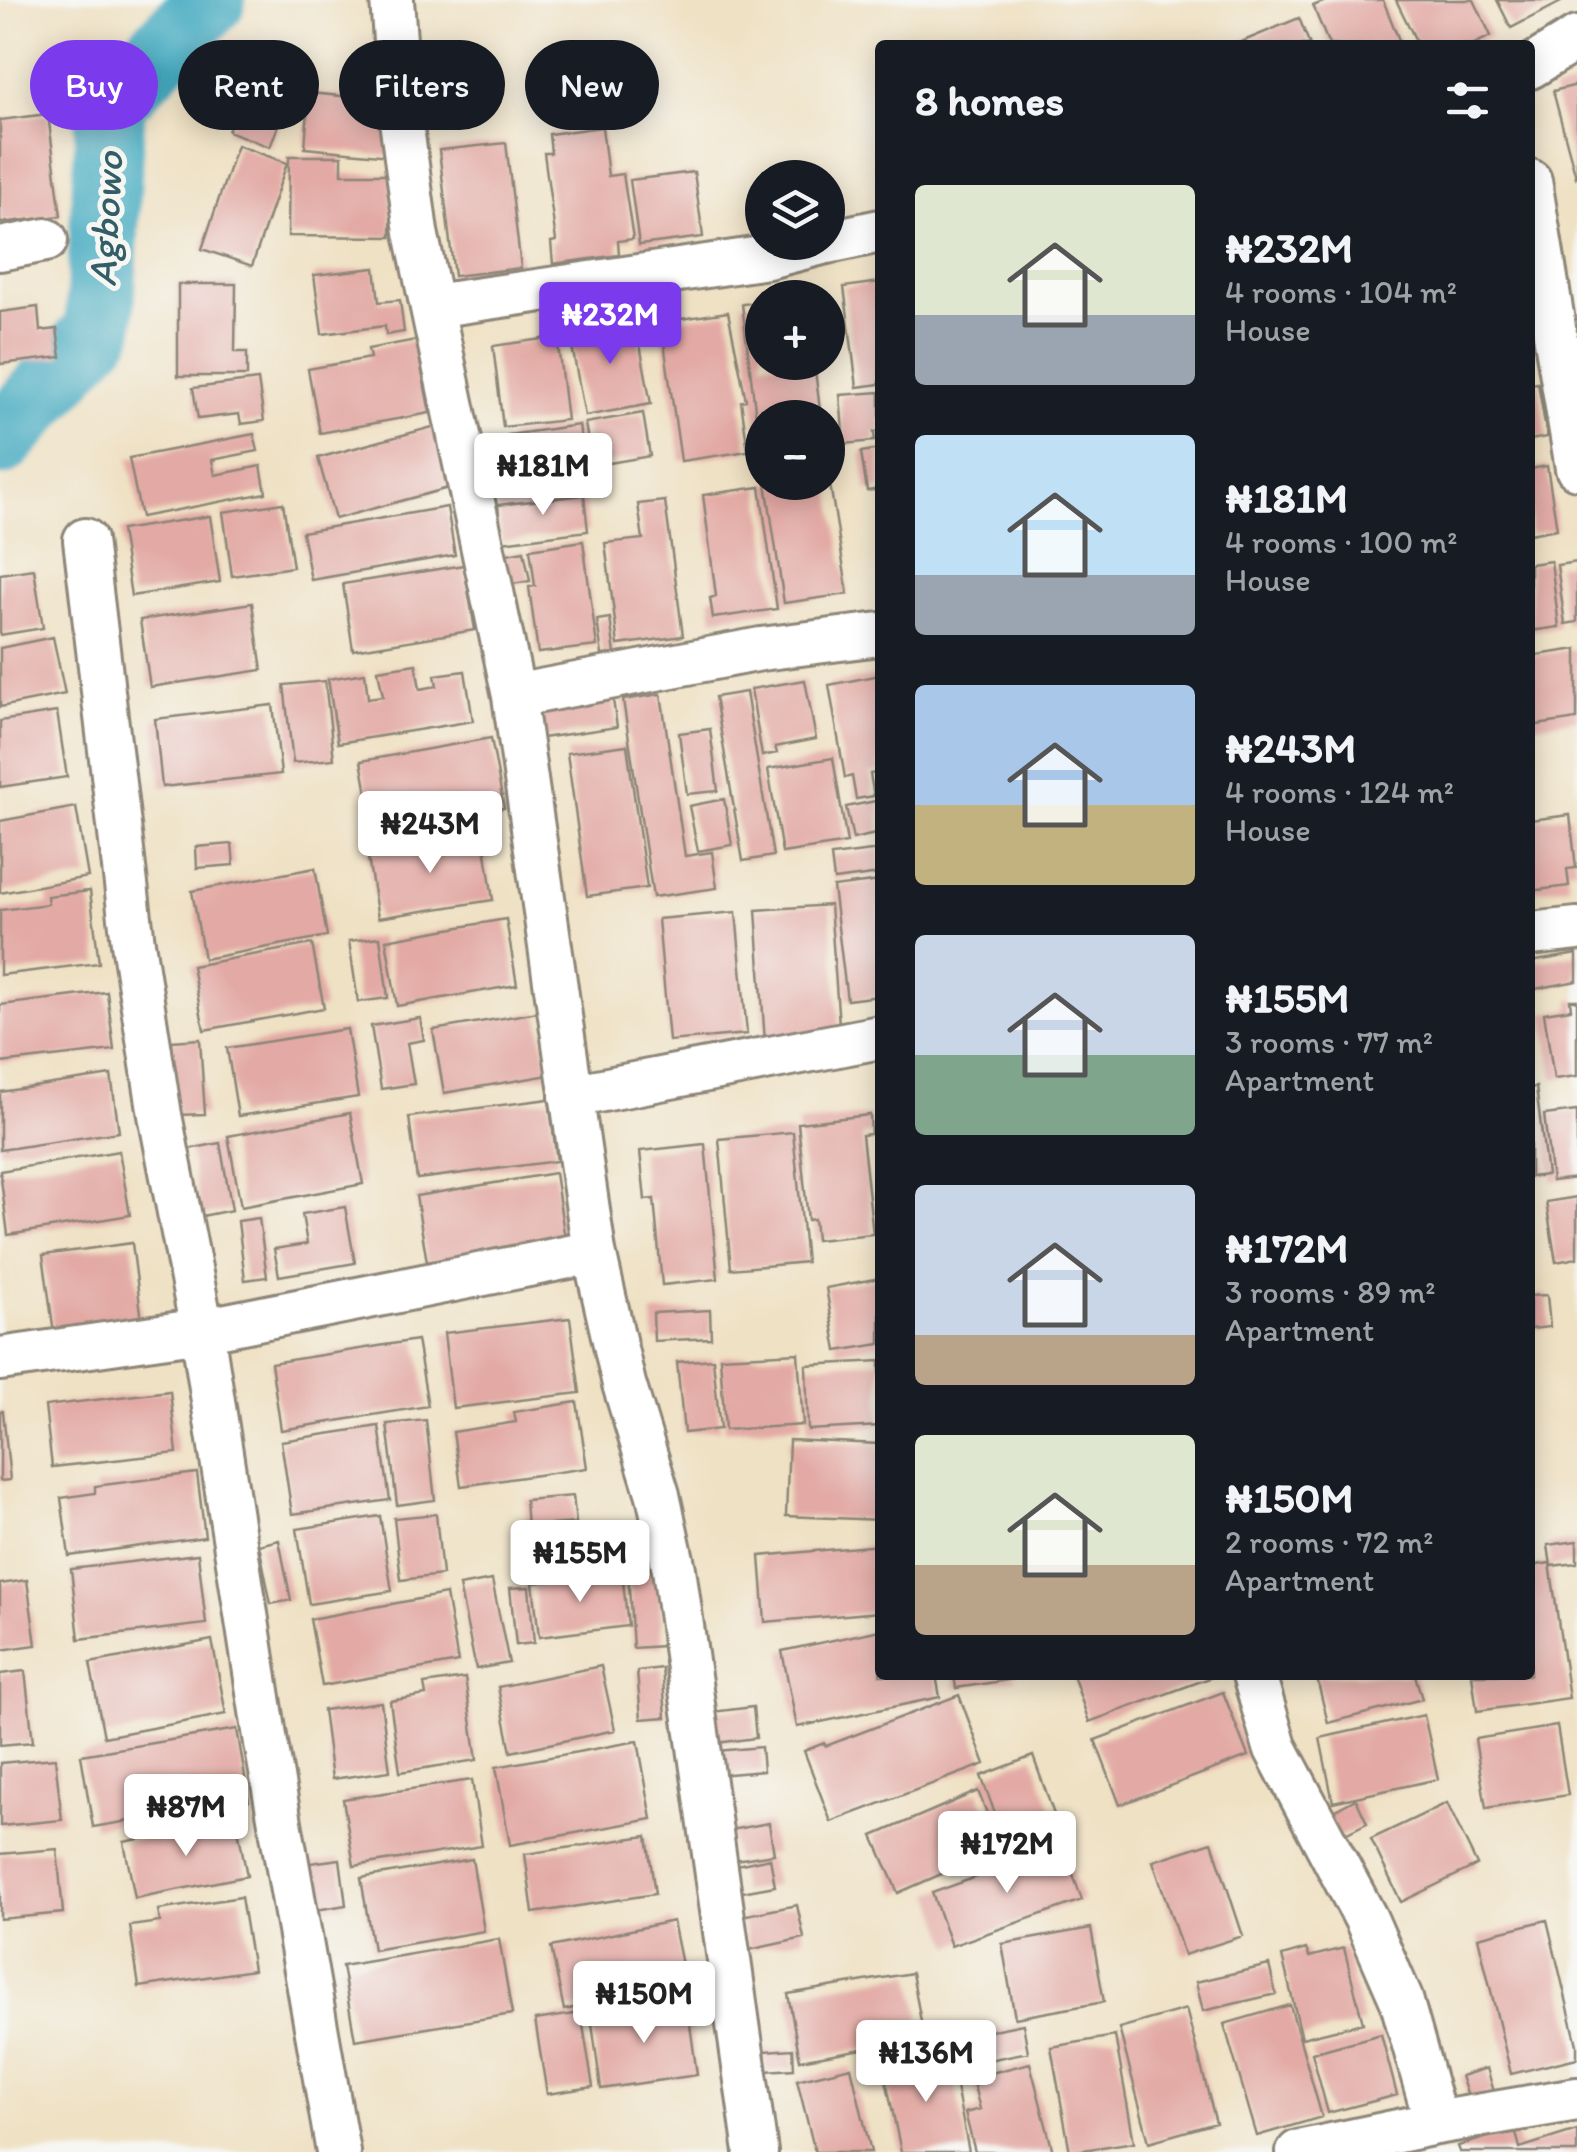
<!DOCTYPE html>
<html lang="en">
<head>
<meta charset="utf-8">
<style>
	:root { --surface:#171b24; --page:#20242c; --text:#f1f3f6; --muted:#9ea1a6; --accent:#7c3aed }
	body { margin:0; font-family:Itim,sans-serif; background:var(--page); color:var(--text); height:100vh; display:flex; flex-direction:column; font-size:38px; white-space:nowrap }
	* { box-sizing:border-box; margin:0 }
	p { font-size:32px; color:var(--muted) }
	.icon { flex:none; width:55px; height:55px; fill:none; stroke:currentColor; stroke-width:2; stroke-linecap:round; stroke-linejoin:round }
	.map { position:relative; flex:1; overflow:hidden }
	.side { position:absolute; left:875px; top:40px; width:660px; height:1640px; display:flex; flex-direction:column; background:var(--surface); border-radius:10px; box-shadow:0 5px 25px #0003 }
	.side>* { flex:none }
	.banner { position:absolute; left:30px; top:40px; width:695px; height:90px; display:flex; gap:20px }
	.fabs { position:absolute; left:745px; top:160px; display:grid; gap:20px }
	.fabs a { display:grid; place-items:center; width:100px; height:100px; border-radius:50%; background:var(--surface); box-shadow:0 5px 25px #0003; font-size:50px }
	.price { position:absolute; translate:-50% -85px; padding:0 22px; border-radius:10px; background:#fff; color:#222; font-size:32px; line-height:65px; filter:drop-shadow(0 2px 5px #0008) }
	.price::after { content:''; position:absolute; left:50%; top:60px; width:30px; height:22px; margin-left:-15px; background:inherit; clip-path:polygon(0 0,100% 0,50% 100%) }
	.price.current { background:var(--accent); color:#fff }
	ul { padding:0; list-style:none }
	li { display:flex; align-items:center; gap:30px; height:250px; padding:0 40px }
	li span { display:grid; place-items:center; flex:none; width:280px; height:200px; border-radius:10px; color:#555 }
	li>.icon { margin-inline-start:auto }
	span .icon { width:120px; height:120px; fill:#fffc; stroke-width:1 }
	li b { font-size:42px }
	h2 { display:flex; justify-content:space-between; align-items:center; height:120px; padding:0 40px; font-size:42px }
	.pill { padding:0 35px; border-radius:45px; background:var(--surface); box-shadow:0 5px 25px #0003; font-size:35px; line-height:90px }
	.pill.current { background:var(--accent); color:#fff }
	.map>svg:first-child { display:block }
	.lines { fill:none; stroke-linecap:round; stroke-linejoin:round }
	.river { stroke:#40a9c0; stroke-width:70 }
	.building { fill:#e3aaa5 }
	.minor-casing { stroke:#8d8678; stroke-width:48 }
	.minor { stroke:#fff; stroke-width:42 }
	.labels { text-anchor:middle; stroke-width:10; stroke-linejoin:round; paint-order:stroke }
	.water-label { font-size:40px; font-style:italic; fill:#335d67; stroke:#f6f6f2 }
</style>
</head>
<body>
<div class="map">
<svg width="1577" height="2152" viewBox="0 0 1577 2152">
	<rect width="100%" height="100%" fill="#f6f6f2"/>
	<filter id="ink" filterUnits="userSpaceOnUse"><feTurbulence type="fractalNoise" baseFrequency=".01" numOctaves="2"/><feDisplacementMap in="SourceGraphic" scale="20" xChannelSelector="R" yChannelSelector="G"/><feConvolveMatrix kernelMatrix="1 2 1 2 8 2 1 2 1" color-interpolation-filters="sRGB"/></filter>
	<filter id="wash" filterUnits="userSpaceOnUse"><feTurbulence type="fractalNoise" baseFrequency=".0048" numOctaves="4" result="noise"/><feDisplacementMap in="SourceGraphic" scale="40" xChannelSelector="R" yChannelSelector="G"/><feGaussianBlur stdDeviation="2.25" result="paint"/><feColorMatrix in="noise" values="0 0 0 0 0 0 0 0 0 0 0 0 0 0 0 0 0 1.4 0 .05"/><feComposite in="paint" operator="in"/></filter>
	<g filter="url(#wash)">
		<rect width="100%" height="100%" fill="#efe1c4"/>
		<g class="lines">
			<path class="river" d="M 0,441 L 99,330 L 111,101 L 211,0"/>
		</g>
		<g id="blocks">
			<path class="building" d="M 1328,0 L 1383,0 L 1401,45 L 1329,45 L 1313,6 Z
				M 1396,0 L 1474,0 L 1491,36 L 1472,45 L 1418,45 Z
				M 1497,0 L 1565,0 L 1511,28 Z
				M 1299,18 L 1310,45 L 1234,45 Z
				M 252,67 L 295,83 L 270,147 L 228,131 Z
				M 1577,85 L 1577,176 L 1576,177 L 1553,91 Z
				M 309,93 L 395,101 L 390,156 L 305,148 Z
				M 48,114 L 61,216 L 0,223 L 0,120 Z
				M 602,127 L 608,176 L 623,174 L 633,239 L 618,241 L 619,255 L 553,264 L 551,242 L 556,241 L 544,153 L 551,153 L 549,134 Z
				M 506,143 L 521,268 L 454,276 L 439,150 Z
				M 237,145 L 287,163 L 252,266 L 202,249 Z
				M 289,156 L 342,156 L 342,174 L 392,174 L 391,237 L 288,236 Z
				M 694,172 L 703,237 L 639,245 L 630,180 Z
				M 375,268 L 379,302 L 400,300 L 404,332 L 386,335 L 385,326 L 322,334 L 314,275 Z
				M 880,282 L 880,384 L 857,387 L 844,287 Z
				M 178,284 L 236,284 L 235,352 L 247,352 L 247,376 L 178,376 Z
				M 762,302 L 762,362 L 814,362 L 821,418 L 762,418 L 762,433 L 758,433 L 742,304 Z
				M 38,307 L 40,331 L 57,329 L 61,357 L 0,364 L 0,312 Z
				M 728,312 L 746,400 L 741,401 L 748,451 L 681,461 L 661,322 Z
				M 635,318 L 651,404 L 585,416 L 569,330 Z
				M 557,337 L 567,420 L 503,427 L 493,346 Z
				M 416,340 L 430,413 L 320,433 L 308,369 L 370,358 L 368,349 Z
				M 258,380 L 264,421 L 241,424 L 239,414 L 198,419 L 193,388 Z
				M 1538,383 L 1547,437 L 1530,440 L 1530,384 Z
				M 880,392 L 880,431 L 874,432 L 875,441 L 844,444 L 840,395 Z
				M 643,413 L 650,456 L 592,466 L 585,423 Z
				M 579,425 L 585,465 L 514,475 L 508,435 Z
				M 436,426 L 452,487 L 335,519 L 318,458 Z
				M 254,434 L 258,451 L 212,460 L 215,475 L 261,466 L 266,493 L 141,517 L 129,458 Z
				M 880,449 L 880,489 L 867,491 L 861,452 Z
				M 1547,466 L 1557,529 L 1530,534 L 1530,469 Z
				M 828,472 L 848,594 L 784,603 L 766,483 L 828,482 Z
				M 760,487 L 777,609 L 713,618 L 710,598 L 716,596 L 703,495 Z
				M 584,495 L 588,531 L 502,542 L 498,505 Z
				M 665,501 L 683,636 L 618,645 L 605,543 L 643,539 L 638,504 Z
				M 283,503 L 293,567 L 232,576 L 223,512 Z
				M 447,507 L 455,555 L 311,580 L 302,532 Z
				M 210,516 L 220,582 L 131,596 L 121,530 Z
				M 583,541 L 597,646 L 538,653 L 529,587 L 535,586 L 530,549 Z
				M 524,551 L 530,581 L 495,587 L 490,557 Z
				M 1551,561 L 1559,627 L 1530,631 L 1530,564 Z
				M 1577,562 L 1577,622 L 1565,624 L 1557,565 Z
				M 464,565 L 475,630 L 353,650 L 343,584 Z
				M 34,569 L 43,628 L 0,635 L 0,574 Z
				M 252,603 L 262,670 L 150,687 L 140,620 Z
				M 610,618 L 615,654 L 602,655 L 597,620 Z
				M 53,637 L 65,694 L 0,707 L 0,648 Z
				M 1577,649 L 1577,719 L 1530,726 L 1530,656 Z
				M 416,664 L 420,689 L 437,686 L 435,675 L 465,671 L 473,721 L 338,743 L 328,679 L 365,673 L 368,698 L 383,696 L 378,670 Z
				M 880,675 L 880,772 L 870,774 L 874,796 L 856,799 L 852,776 L 845,778 L 829,685 Z
				M 805,680 L 816,739 L 775,747 L 777,753 L 762,756 L 751,689 Z
				M 325,681 L 334,759 L 293,763 L 284,685 Z
				M 746,692 L 773,856 L 743,861 L 715,697 Z
				M 612,693 L 617,727 L 535,739 L 530,705 Z
				M 661,694 L 685,856 L 712,852 L 717,888 L 653,897 L 623,700 Z
				M 273,705 L 281,774 L 162,787 L 155,719 Z
				M 57,712 L 67,777 L 0,787 L 0,721 Z
				M 710,729 L 718,791 L 687,794 L 679,733 Z
				M 491,738 L 504,808 L 374,831 L 361,761 Z
				M 627,745 L 647,888 L 587,896 L 567,753 Z
				M 833,758 L 847,843 L 782,853 L 768,769 Z
				M 724,799 L 732,845 L 698,851 L 689,806 Z
				M 880,800 L 880,833 L 853,839 L 846,807 Z
				M 76,807 L 88,877 L 0,893 L 0,821 Z
				M 1570,815 L 1576,868 L 1567,869 L 1569,886 L 1530,891 L 1530,820 Z
				M 483,833 L 493,900 L 378,918 L 367,852 Z
				M 232,844 L 234,865 L 197,868 L 196,847 Z
				M 880,850 L 880,874 L 834,880 L 831,856 Z
				M 315,868 L 327,936 L 204,959 L 192,891 Z
				M 880,881 L 880,996 L 847,1000 L 833,887 Z
				M 90,891 L 99,963 L 0,975 L 0,910 L 48,904 L 47,896 Z
				M 830,905 L 840,1038 L 765,1043 L 756,910 Z
				M 736,912 L 747,1034 L 669,1041 L 658,919 Z
				M 506,919 L 517,985 L 397,1006 L 386,940 Z
				M 380,937 L 388,998 L 358,1002 L 349,941 Z
				M 312,944 L 324,1008 L 204,1030 L 192,966 Z
				M 1577,954 L 1577,981 L 1530,990 L 1530,962 Z
				M 107,992 L 114,1050 L 0,1063 L 0,1005 Z
				M 1570,1000 L 1577,1000 L 1577,1076 L 1554,1079 L 1544,1013 L 1571,1009 Z
				M 538,1012 L 549,1075 L 444,1093 L 433,1030 Z
				M 420,1018 L 424,1040 L 407,1043 L 414,1084 L 381,1089 L 371,1026 Z
				M 347,1029 L 358,1097 L 238,1116 L 227,1048 Z
				M 200,1039 L 205,1114 L 177,1115 L 172,1041 Z
				M 111,1075 L 119,1132 L 0,1150 L 0,1092 Z
				M 1536,1087 L 1547,1175 L 1530,1177 L 1530,1088 Z
				M 549,1099 L 557,1161 L 417,1179 L 409,1117 Z
				M 1577,1111 L 1577,1178 L 1552,1181 L 1544,1115 Z
				M 350,1113 L 363,1184 L 241,1207 L 228,1136 Z
				M 870,1115 L 871,1134 L 862,1135 L 873,1234 L 816,1240 L 814,1219 L 808,1220 L 798,1123 Z
				M 793,1132 L 806,1262 L 731,1269 L 719,1139 Z
				M 220,1143 L 232,1210 L 202,1216 L 189,1149 Z
				M 705,1144 L 718,1279 L 662,1285 L 654,1199 L 645,1200 L 640,1151 Z
				M 119,1151 L 130,1215 L 8,1235 L 0,1171 Z
				M 555,1173 L 565,1239 L 427,1262 L 416,1196 Z
				M 1577,1197 L 1577,1258 L 1556,1262 L 1546,1202 Z
				M 345,1207 L 355,1263 L 279,1276 L 274,1249 L 307,1244 L 302,1214 Z
				M 259,1218 L 267,1277 L 245,1280 L 238,1221 Z
				M 132,1243 L 142,1321 L 54,1333 L 43,1255 Z
				M 880,1278 L 880,1344 L 837,1351 L 826,1288 Z
				M 1547,1295 L 1550,1327 L 1530,1329 L 1530,1296 Z
				M 710,1310 L 711,1338 L 654,1341 L 653,1313 Z
				M 570,1318 L 580,1393 L 453,1408 L 444,1333 Z
				M 417,1340 L 428,1406 L 281,1430 L 271,1363 Z
				M 798,1353 L 803,1425 L 725,1430 L 720,1357 Z
				M 713,1359 L 720,1429 L 684,1433 L 677,1362 Z
				M 880,1361 L 880,1426 L 808,1430 L 806,1365 Z
				M 170,1391 L 177,1453 L 52,1467 L 45,1406 Z
				M 577,1402 L 587,1468 L 461,1486 L 453,1432 L 516,1422 L 514,1412 Z
				M 0,1411 L 3,1411 L 10,1480 L 0,1481 Z
				M 426,1420 L 435,1500 L 397,1505 L 387,1424 Z
				M 379,1426 L 390,1500 L 292,1514 L 281,1441 Z
				M 789,1440 L 880,1444 L 880,1520 L 786,1516 Z
				M 197,1473 L 205,1537 L 69,1556 L 61,1498 L 95,1493 L 95,1486 Z
				M 573,1496 L 576,1523 L 527,1527 L 525,1500 Z
				M 436,1514 L 442,1575 L 401,1580 L 394,1518 Z
				M 380,1516 L 392,1591 L 309,1604 L 297,1529 Z
				M 279,1540 L 291,1600 L 271,1604 L 259,1545 Z
				M 1577,1541 L 1577,1563 L 1551,1566 L 1548,1545 Z
				M 880,1545 L 880,1612 L 765,1622 L 760,1556 Z
				M 198,1554 L 206,1624 L 79,1639 L 71,1569 Z
				M 1550,1563 L 1569,1698 L 1477,1711 L 1472,1675 L 1530,1675 L 1530,1566 Z
				M 658,1569 L 663,1646 L 633,1648 L 628,1571 Z
				M 622,1573 L 628,1626 L 539,1637 L 533,1583 Z
				M 27,1580 L 36,1645 L 0,1650 L 0,1584 Z
				M 492,1580 L 509,1663 L 476,1669 L 459,1586 Z
				M 529,1587 L 534,1643 L 516,1645 L 510,1588 Z
				M 446,1594 L 458,1662 L 322,1686 L 310,1619 Z
				M 880,1630 L 880,1675 L 936,1675 L 940,1697 L 797,1727 L 782,1651 Z
				M 212,1640 L 226,1714 L 104,1737 L 90,1663 Z
				M 601,1666 L 615,1730 L 511,1752 L 498,1687 Z
				M 662,1668 L 666,1717 L 641,1719 L 637,1671 Z
				M 25,1671 L 33,1742 L 0,1745 L 0,1674 Z
				M 954,1675 L 1015,1675 L 1015,1679 L 956,1688 Z
				M 1073,1675 L 1218,1675 L 1089,1722 Z
				M 1316,1675 L 1415,1675 L 1422,1699 L 1328,1723 Z
				M 465,1678 L 477,1760 L 400,1772 L 390,1701 L 426,1695 L 424,1684 Z
				M 1223,1692 L 1248,1756 L 1120,1805 L 1095,1740 Z
				M 959,1695 L 985,1764 L 831,1822 L 804,1751 L 824,1743 L 826,1746 Z
				M 381,1702 L 390,1771 L 332,1779 L 323,1710 Z
				M 753,1707 L 756,1738 L 716,1743 L 712,1712 Z
				M 1424,1715 L 1438,1779 L 1333,1802 L 1320,1738 Z
				M 1557,1726 L 1568,1795 L 1486,1808 L 1475,1739 Z
				M 237,1729 L 249,1801 L 93,1827 L 81,1755 Z
				M 638,1741 L 652,1819 L 510,1845 L 496,1767 Z
				M 761,1747 L 763,1771 L 718,1775 L 717,1751 Z
				M 1033,1756 L 1056,1820 L 1005,1840 L 981,1776 Z
				M 55,1758 L 62,1820 L 0,1826 L 0,1763 Z
				M 472,1780 L 482,1846 L 354,1866 L 343,1799 Z
				M 978,1791 L 1001,1848 L 898,1893 L 873,1836 Z
				M 1356,1799 L 1367,1823 L 1333,1840 L 1322,1817 Z
				M 1447,1803 L 1477,1865 L 1401,1902 L 1371,1839 Z
				M 236,1819 L 247,1876 L 135,1898 L 124,1842 Z
				M 769,1823 L 774,1854 L 735,1860 L 730,1830 Z
				M 647,1836 L 655,1894 L 533,1913 L 525,1854 Z
				M 1212,1842 L 1243,1936 L 1184,1955 L 1153,1861 Z
				M 1063,1846 L 1082,1900 L 951,1946 L 932,1893 Z
				M 57,1849 L 63,1913 L 0,1919 L 0,1854 Z
				M 770,1858 L 775,1886 L 742,1892 L 737,1865 Z
				M 340,1859 L 346,1905 L 316,1910 L 310,1863 Z
				M 472,1859 L 484,1931 L 373,1950 L 361,1878 Z
				M 241,1897 L 253,1970 L 139,1987 L 130,1926 L 160,1922 L 158,1910 Z
				M 797,1905 L 804,1938 L 749,1950 L 742,1916 Z
				M 1547,1920 L 1577,2045 L 1577,2058 L 1511,2074 L 1478,1937 Z
				M 673,1921 L 686,1984 L 564,2010 L 551,1947 Z
				M 1091,1928 L 1104,2002 L 1015,2018 L 1002,1944 Z
				M 499,1939 L 512,2014 L 355,2040 L 342,1966 Z
				M 1344,1948 L 1363,2023 L 1302,2038 L 1282,1956 L 1306,1949 L 1309,1957 Z
				M 1269,1965 L 1276,1994 L 1203,2011 L 1196,1982 Z
				M 912,1973 L 924,2038 L 800,2060 L 788,1994 Z
				M 687,2003 L 697,2075 L 601,2089 L 591,2016 Z
				M 1290,2005 L 1322,2117 L 1257,2136 L 1224,2024 Z
				M 1186,2009 L 1216,2123 L 1149,2142 L 1119,2028 Z
				M 581,2013 L 593,2087 L 547,2094 L 535,2020 Z
				M 1023,2024 L 1028,2052 L 959,2066 L 953,2038 Z
				M 1381,2034 L 1397,2095 L 1328,2113 L 1312,2053 Z
				M 1115,2036 L 1134,2142 L 1070,2152 L 1051,2047 Z
				M 793,2049 L 794,2069 L 766,2071 L 765,2051 Z
				M 949,2052 L 969,2152 L 901,2152 L 883,2065 Z
				M 1030,2063 L 1053,2152 L 975,2152 L 965,2113 L 980,2109 L 972,2078 Z
				M 851,2067 L 871,2152 L 815,2152 L 797,2080 Z
				M 1487,2068 L 1494,2092 L 1469,2100 L 1461,2076 Z
				M 1515,2129 L 1520,2148 L 1577,2130 L 1577,2152 L 1460,2152 L 1458,2146 Z"/>
		</g>
	</g>
	<g filter="url(#ink)">
		<use href="#blocks" fill-opacity="0" stroke="#8d8678" stroke-width="2.5"/>
		<g class="lines">
			<g class="minor-casing">
				<path id="minor" d="M 392,0 L 401,120 L 416,232 L 514,696 L 594,1252 L 624,1384 L 658,1495 L 674,1569 L 756,2152
					M 1530,67 L 1577,38
					M 1530,181 L 1577,468
					M 828,242 L 880,231
					M 0,249 L 46,240
					M 433,306 L 768,257 L 826,242
					M 85,540 L 133,943 L 160,1115 L 202,1330 L 266,1743 L 338,2152
					M 514,696 L 761,649 L 880,634
					M 1530,934 L 1577,929
					M 571,1096 L 880,1037
					M 0,1359 L 202,1330 L 594,1252
					M 1254,1675 L 1275,1747 L 1366,1919 L 1401,1999 L 1436,2123
					M 1298,2152 L 1436,2123 L 1577,2099"/>
			</g>
			<use href="#minor" class="minor"/>
		</g>
	</g>
	<g class="labels">
		<g class="water-label">
			<text transform="translate(105 219) rotate(-87)" y="14">Agbowo</text>
		</g>
	</g>
</svg>
<div class="fabs">
<a><svg class="icon" aria-label="layers" viewBox="0 0 24 24"><path d="M12 4l9 5-9 5-9-5zM3 14l9 5 9-5"/></svg></a>
<a>+</a>
<a>−</a>
</div>
<b class="price current" style="left:610px;top:367px">₦232M</b>
<b class="price" style="left:543px;top:518px">₦181M</b>
<b class="price" style="left:430px;top:876px">₦243M</b>
<b class="price" style="left:580px;top:1605px">₦155M</b>
<b class="price" style="left:186px;top:1859px">₦87M</b>
<b class="price" style="left:1007px;top:1896px">₦172M</b>
<b class="price" style="left:644px;top:2046px">₦150M</b>
<b class="price" style="left:926px;top:2105px">₦136M</b>
<div class="banner">
<a class="pill current">Buy</a>
<a class="pill">Rent</a>
<a class="pill">Filters</a>
<a class="pill">New</a>
</div>
<section class="side">
<h2>8 homes<svg class="icon" aria-label="filters" viewBox="0 0 24 24"><path d="M4 7h16M4 17h16"/><circle cx="9" cy="7" r="2"/><circle cx="15" cy="17" r="2"/></svg></h2>
<ul>
<li><span style="background:linear-gradient(#dfe7d0 65%,#9aa5b1 0)"><svg class="icon" aria-label="home" viewBox="0 0 24 24"><path d="M3 11l9-7 9 7M6 9v11h12V9"/></svg></span><div><b>₦232M</b><p>4 rooms · 104 m²</p><p>House</p></div></li>
<li><span style="background:linear-gradient(#bfe0f5 70%,#9aa5b1 0)"><svg class="icon" aria-label="home" viewBox="0 0 24 24"><path d="M3 11l9-7 9 7M6 9v11h12V9"/></svg></span><div><b>₦181M</b><p>4 rooms · 100 m²</p><p>House</p></div></li>
<li><span style="background:linear-gradient(#a9c7e8 60%,#c2b280 0)"><svg class="icon" aria-label="home" viewBox="0 0 24 24"><path d="M3 11l9-7 9 7M6 9v11h12V9"/></svg></span><div><b>₦243M</b><p>4 rooms · 124 m²</p><p>House</p></div></li>
<li><span style="background:linear-gradient(#c9d6e8 60%,#7fa58c 0)"><svg class="icon" aria-label="home" viewBox="0 0 24 24"><path d="M3 11l9-7 9 7M6 9v11h12V9"/></svg></span><div><b>₦155M</b><p>3 rooms · 77 m²</p><p>Apartment</p></div></li>
<li><span style="background:linear-gradient(#c9d6e8 75%,#b9a48a 0)"><svg class="icon" aria-label="home" viewBox="0 0 24 24"><path d="M3 11l9-7 9 7M6 9v11h12V9"/></svg></span><div><b>₦172M</b><p>3 rooms · 89 m²</p><p>Apartment</p></div></li>
<li><span style="background:linear-gradient(#dfe7d0 65%,#b9a48a 0)"><svg class="icon" aria-label="home" viewBox="0 0 24 24"><path d="M3 11l9-7 9 7M6 9v11h12V9"/></svg></span><div><b>₦150M</b><p>2 rooms · 72 m²</p><p>Apartment</p></div></li>
</ul>
</section>
</div>
</body>
</html>
